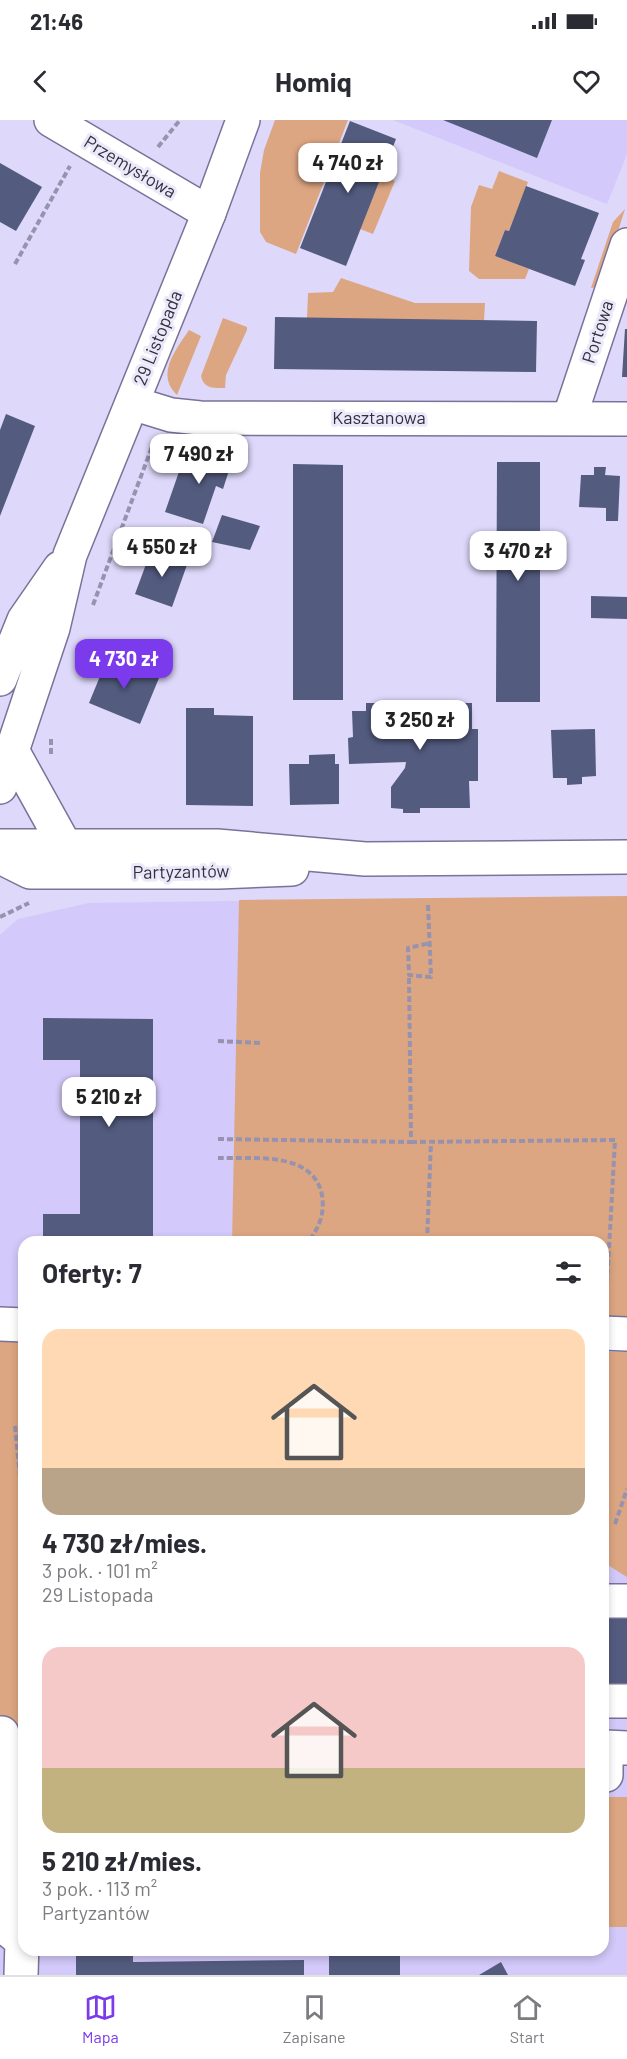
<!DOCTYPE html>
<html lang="pl">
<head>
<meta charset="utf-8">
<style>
	:root { --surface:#fff; --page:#f7f7f7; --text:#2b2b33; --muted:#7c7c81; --line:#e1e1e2; --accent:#7c3aed }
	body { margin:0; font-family:Barlow,sans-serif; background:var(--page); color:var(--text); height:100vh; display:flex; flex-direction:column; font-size:22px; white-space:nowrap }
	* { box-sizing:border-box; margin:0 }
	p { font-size:20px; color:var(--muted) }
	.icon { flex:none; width:33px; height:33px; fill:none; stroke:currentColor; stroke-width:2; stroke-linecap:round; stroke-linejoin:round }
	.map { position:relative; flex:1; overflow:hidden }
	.sheet { position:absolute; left:18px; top:1116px; width:591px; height:720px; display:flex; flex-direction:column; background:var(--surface); border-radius:18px; box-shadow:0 3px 9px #0003 }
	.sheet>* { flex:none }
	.price { position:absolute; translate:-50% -51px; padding:0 14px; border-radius:12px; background:#fff; color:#222; font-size:20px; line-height:39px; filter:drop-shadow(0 2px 3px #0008) }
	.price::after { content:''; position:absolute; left:50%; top:36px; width:18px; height:14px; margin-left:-9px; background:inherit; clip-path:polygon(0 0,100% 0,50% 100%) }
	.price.selected { background:var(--accent); color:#fff }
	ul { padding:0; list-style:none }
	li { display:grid; align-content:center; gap:12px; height:318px; padding:0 24px }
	li span { display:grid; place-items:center; height:186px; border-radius:18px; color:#555 }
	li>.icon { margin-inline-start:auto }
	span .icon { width:108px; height:108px; fill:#fffc; stroke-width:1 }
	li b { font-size:26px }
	h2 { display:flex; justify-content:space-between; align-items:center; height:72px; padding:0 24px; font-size:26px }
	.status { display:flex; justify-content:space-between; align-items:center; height:42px; padding:0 30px; background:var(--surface); direction:ltr }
	.status svg { height:16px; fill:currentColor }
	header { display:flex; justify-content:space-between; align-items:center; height:78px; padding:0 24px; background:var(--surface); font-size:27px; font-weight:700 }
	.tab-bar { display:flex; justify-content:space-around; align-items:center; height:84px; border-top:2px solid var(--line); background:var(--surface); font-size:16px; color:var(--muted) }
	.tab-bar a { display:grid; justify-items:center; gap:3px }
	.tab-bar .selected { color:var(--accent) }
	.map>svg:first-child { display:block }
	.built { fill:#d3c9fa; fill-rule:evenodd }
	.green { fill:#dda682 }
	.building { fill:#535b7f }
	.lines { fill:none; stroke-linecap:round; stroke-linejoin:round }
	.minor-casing { stroke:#7a7298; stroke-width:36 }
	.major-casing { stroke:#7a7298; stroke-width:36 }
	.path { stroke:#9792ad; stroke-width:4; stroke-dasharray:6 3; stroke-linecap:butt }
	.minor { stroke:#fff; stroke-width:33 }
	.major { stroke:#fff; stroke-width:33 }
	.labels { text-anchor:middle; stroke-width:6; stroke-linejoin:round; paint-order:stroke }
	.street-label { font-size:18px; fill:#312e3e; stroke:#ebe8f9 }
</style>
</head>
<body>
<div class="status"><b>21:46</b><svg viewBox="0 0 49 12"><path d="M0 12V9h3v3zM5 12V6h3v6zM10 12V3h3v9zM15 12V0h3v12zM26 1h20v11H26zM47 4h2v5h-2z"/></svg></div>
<header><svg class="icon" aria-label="back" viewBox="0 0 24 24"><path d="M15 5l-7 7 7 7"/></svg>Homiq<svg class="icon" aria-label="heart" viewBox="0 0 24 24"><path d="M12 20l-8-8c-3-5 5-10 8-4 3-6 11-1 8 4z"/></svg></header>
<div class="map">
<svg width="627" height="1855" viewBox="0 0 627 1855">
	<rect width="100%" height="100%" fill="#ded8fa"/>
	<path class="built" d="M 393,0 L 627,0 L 627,34 L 607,84 Z
		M 627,776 L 627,1855 L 0,1855 L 0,815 L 18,799 L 89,783 ZM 24,1122 L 603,1122 L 603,1830 L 24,1830 Z"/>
	<path class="green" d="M 275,0 L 348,0 L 296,134 L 266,122 L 260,112 L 260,53 L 264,30 Z
		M 499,51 L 528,62 L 509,111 L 505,110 L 495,136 L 529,149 L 525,159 L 479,159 L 469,151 L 471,87 L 479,65 L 492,69 Z
		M 382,55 L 395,61 L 373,114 L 360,109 Z
		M 625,89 L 603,160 L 598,167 L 591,168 L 613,102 Z
		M 341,158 L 415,183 L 485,183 L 484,201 L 307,198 L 308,173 L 333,172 Z
		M 223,198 L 247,207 L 247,210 L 226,255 L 225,268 C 213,268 204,269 201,256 Z
		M 189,210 L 201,216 L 177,275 C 155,254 176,230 189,210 Z
		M 627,776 L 627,1203 L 603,1203 L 603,1122 L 232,1122 L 239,780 Z
		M 0,1216 L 24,1216 L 24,1774 L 0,1769 Z
		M 603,1232 L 627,1232 L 627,1457 L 603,1442 Z
		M 603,1677 L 627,1677 L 627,1807 L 603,1807 Z"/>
	<path class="building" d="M 443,0 L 552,0 L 537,38 Z
		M 350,1 L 396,19 L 346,146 L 300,128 Z
		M 0,43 L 42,67 L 16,111 L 0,102 Z
		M 526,66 L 599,93 L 581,139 L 585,140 L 575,166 L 495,136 L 505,110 L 509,111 Z
		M 275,197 L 537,201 L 536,252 L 274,249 Z
		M 625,209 L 627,209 L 627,257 L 622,257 Z
		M 6,294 L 35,306 L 0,396 L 0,310 Z
		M 205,325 L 234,335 L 223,369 L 216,366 L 203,404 L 165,392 L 181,346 L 196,352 Z
		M 497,342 L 540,342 L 540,582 L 496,582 Z
		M 293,344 L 343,345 L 343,580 L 293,580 Z
		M 594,347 L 606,347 L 605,355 L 620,356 L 618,401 L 606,401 L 606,388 L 579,387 L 581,355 L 594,355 Z
		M 222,395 L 260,406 L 250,430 L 212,422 Z
		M 152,428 L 188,442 L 172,487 L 135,474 Z
		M 591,476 L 627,477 L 627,499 L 591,498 Z
		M 108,537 L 159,558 L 140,604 L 89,583 Z
		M 366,583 L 472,583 L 472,609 L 478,609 L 478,661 L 469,661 L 470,688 L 420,688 L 420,693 L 403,693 L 403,689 L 391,688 L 391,667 L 405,648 L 406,642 L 349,644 L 348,618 L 353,617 L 352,591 L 366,591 Z
		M 186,588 L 214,588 L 214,595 L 253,596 L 253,686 L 186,685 Z
		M 595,609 L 596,656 L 582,657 L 582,664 L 567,665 L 567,658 L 553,658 L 551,610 Z
		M 335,634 L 335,644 L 339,644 L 339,684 L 290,685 L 289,644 L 309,644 L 309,635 Z
		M 43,898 L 153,899 L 153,1122 L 43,1122 L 43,1094 L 80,1094 L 80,940 L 43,940 Z
		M 603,1495 L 627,1496 L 627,1572 L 603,1572 Z
		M 76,1830 L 133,1830 L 133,1842 L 304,1840 L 304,1855 L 76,1855 Z
		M 329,1830 L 400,1830 L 400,1855 L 329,1855 Z
		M 501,1842 L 508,1855 L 479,1855 Z"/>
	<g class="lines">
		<g class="minor-casing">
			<path id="minor" d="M 51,0 L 209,93
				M 132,283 L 171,295 L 200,298 L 627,299
				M 569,299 L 627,125
				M 13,632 L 64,724
				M 0,726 L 217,726 L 365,739 L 627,737
				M 0,737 L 30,752 L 218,752 L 292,749
				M 0,1204 L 24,1205
				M 603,1213 L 627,1214
				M 603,1481 L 627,1481
				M 603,1581 L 627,1581
				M 2,1613 L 8,1677 L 7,1809 L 22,1821 L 21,1855
				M 603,1655 L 606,1655 L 606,1627 L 627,1628"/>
		</g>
		<g class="major-casing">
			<path id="major" d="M 0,559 L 24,500 L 60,448
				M 0,667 L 53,508 L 70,435 L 209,93 L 243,0"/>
		</g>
		<path class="path" d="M 158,27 L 180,0
			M 15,144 L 70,46
			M 93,485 L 153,324 L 157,324
			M 51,634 L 51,618
			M 428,785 L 431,857 L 409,855 L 408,828 L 430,823
			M 0,797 L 29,783
			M 218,921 L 260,923
			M 218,1019 L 411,1022 L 409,855
			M 411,1022 L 615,1020 L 606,1184
			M 218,1038 C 251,1039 313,1030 322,1075 C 325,1094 319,1108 308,1122
			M 427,1122 L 431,1022
			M 15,1306 L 24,1398
			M 615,1404 L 627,1369
			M 138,1830 L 138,1834 L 228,1830"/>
		<use href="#minor" class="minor"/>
		<use href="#major" class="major"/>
	</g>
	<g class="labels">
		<g class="street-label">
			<text transform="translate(130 47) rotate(31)" y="6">Przemysłowa</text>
			<text transform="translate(598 212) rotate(-72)" y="6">Portowa</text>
			<text transform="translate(158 218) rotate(-68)" y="6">29 Listopada</text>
			<text x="379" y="304">Kasztanowa</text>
			<text transform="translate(181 752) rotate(-1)" y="6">Partyzantów</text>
		</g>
	</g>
</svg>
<b class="price" style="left:348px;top:74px">4 740 zł</b>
<b class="price" style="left:199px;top:365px">7 490 zł</b>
<b class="price" style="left:162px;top:458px">4 550 zł</b>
<b class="price" style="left:518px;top:462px">3 470 zł</b>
<b class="price selected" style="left:124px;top:570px">4 730 zł</b>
<b class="price" style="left:420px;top:631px">3 250 zł</b>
<b class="price" style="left:109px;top:1008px">5 210 zł</b>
<section class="sheet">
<h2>Oferty: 7<svg class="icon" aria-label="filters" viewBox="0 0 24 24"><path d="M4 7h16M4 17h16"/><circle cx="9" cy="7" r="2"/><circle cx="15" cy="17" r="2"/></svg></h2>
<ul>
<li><span style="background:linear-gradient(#ffd9b3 75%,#b9a48a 0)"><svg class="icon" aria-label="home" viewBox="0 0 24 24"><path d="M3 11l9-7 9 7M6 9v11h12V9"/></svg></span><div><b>4 730 zł/mies.</b><p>3 pok. · 101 m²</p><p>29 Listopada</p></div></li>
<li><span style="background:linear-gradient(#f6c9c9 65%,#c2b280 0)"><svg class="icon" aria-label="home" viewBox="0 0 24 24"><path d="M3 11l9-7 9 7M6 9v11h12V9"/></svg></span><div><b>5 210 zł/mies.</b><p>3 pok. · 113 m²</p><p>Partyzantów</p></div></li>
</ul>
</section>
</div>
<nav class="tab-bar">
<a class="selected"><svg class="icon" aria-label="map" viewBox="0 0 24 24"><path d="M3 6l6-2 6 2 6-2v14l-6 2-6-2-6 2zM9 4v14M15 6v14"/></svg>Mapa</a>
<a><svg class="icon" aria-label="saved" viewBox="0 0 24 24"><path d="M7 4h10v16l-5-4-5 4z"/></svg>Zapisane</a>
<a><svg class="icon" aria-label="home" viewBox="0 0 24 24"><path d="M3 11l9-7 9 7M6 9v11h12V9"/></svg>Start</a>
</nav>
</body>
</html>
